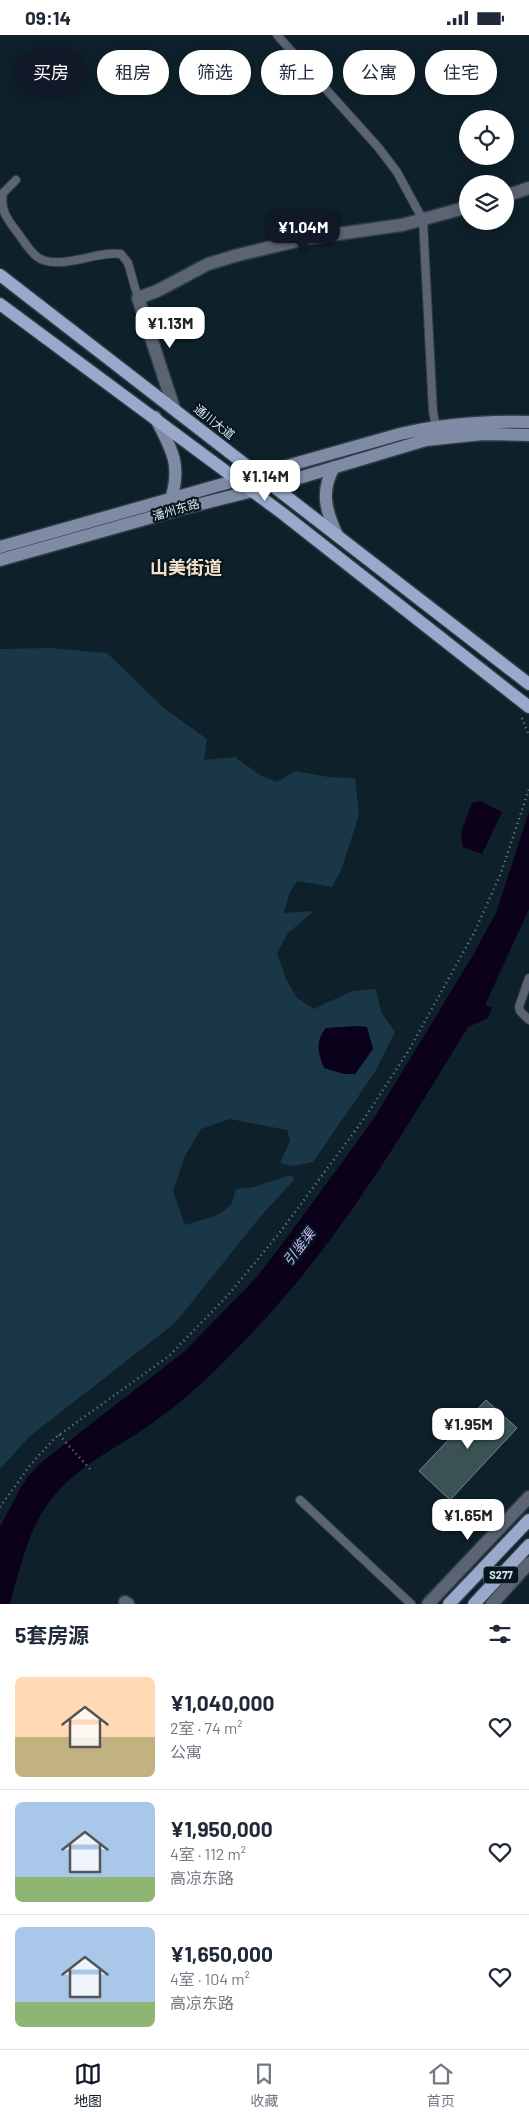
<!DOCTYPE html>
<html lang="zh">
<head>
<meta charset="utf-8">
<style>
	:root { --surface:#fff; --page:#f2f2f3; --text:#1f2937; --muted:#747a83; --line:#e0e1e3; --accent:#111827 }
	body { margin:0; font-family:Barlow,"Noto Sans SC",sans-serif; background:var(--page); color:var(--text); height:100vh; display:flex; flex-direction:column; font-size:19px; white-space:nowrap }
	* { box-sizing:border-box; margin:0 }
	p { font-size:16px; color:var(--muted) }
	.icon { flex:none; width:28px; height:28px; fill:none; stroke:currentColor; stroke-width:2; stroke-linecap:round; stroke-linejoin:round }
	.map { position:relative; height:1569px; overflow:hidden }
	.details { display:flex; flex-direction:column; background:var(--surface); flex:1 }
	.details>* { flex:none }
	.top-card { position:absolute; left:15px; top:15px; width:500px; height:45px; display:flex; gap:10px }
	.buttons { position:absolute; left:459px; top:75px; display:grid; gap:10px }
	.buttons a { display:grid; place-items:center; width:55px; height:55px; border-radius:50%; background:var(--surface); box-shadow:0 2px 12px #0003; font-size:25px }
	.price { position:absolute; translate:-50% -42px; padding:0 11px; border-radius:10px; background:#fff; color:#222; font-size:16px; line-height:32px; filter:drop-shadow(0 1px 2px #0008) }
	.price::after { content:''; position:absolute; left:50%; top:30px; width:15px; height:11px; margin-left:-8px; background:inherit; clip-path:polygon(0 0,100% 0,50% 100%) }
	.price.active { background:var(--accent); color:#fff }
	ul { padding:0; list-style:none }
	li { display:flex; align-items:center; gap:15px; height:125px; padding:0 15px }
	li+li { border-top:1px solid var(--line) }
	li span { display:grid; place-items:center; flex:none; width:140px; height:100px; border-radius:8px; color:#555 }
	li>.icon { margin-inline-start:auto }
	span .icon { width:60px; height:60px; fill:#fffc; stroke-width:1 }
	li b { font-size:21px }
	h2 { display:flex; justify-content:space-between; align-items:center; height:60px; padding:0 15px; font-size:21px }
	.chip { padding:0 18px; border-radius:22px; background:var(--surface); box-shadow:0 2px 12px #0003; font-size:18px; line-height:45px }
	.chip.active { background:var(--accent); color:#fff }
	.status { display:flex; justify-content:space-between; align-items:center; height:35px; padding:0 25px; background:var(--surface); direction:ltr }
	.status svg { height:14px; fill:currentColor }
	.tabs { display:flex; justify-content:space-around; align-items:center; height:70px; border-top:1px solid var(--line); background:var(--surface); font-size:14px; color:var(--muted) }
	.tabs a { display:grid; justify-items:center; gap:2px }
	.tabs .active { color:var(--accent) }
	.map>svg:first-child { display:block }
	.green { fill:#193746 }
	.water { fill:#0b011a }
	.building { fill:#3a5253; stroke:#718b8c }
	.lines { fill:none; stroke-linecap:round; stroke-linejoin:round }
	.lane-casing { stroke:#2b3c44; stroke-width:10 }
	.street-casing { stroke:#2b3c44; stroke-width:15 }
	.secondary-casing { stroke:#2b3c44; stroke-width:15 }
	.primary-casing { stroke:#2b3c44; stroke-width:15 }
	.path { stroke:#74838a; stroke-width:2.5; stroke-dasharray:1 4; stroke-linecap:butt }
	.lane { stroke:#5c6373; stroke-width:8 }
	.street { stroke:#5c6373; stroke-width:12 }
	.secondary { stroke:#7f8aa5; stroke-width:12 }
	.primary { stroke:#9aa9cb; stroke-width:12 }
	.labels { text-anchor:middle; stroke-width:4.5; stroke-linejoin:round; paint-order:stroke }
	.shield { fill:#061720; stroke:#9aa7ae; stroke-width:1 }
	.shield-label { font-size:11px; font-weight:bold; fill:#dae5eb }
	.street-label { font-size:12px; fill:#dae5eb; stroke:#061720 }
	.water-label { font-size:14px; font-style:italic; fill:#cbb5f5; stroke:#061720 }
	.district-label { font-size:18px; font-weight:bold; fill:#f7e0c9; stroke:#061720 }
</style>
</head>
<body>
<div class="status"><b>09:14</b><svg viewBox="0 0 49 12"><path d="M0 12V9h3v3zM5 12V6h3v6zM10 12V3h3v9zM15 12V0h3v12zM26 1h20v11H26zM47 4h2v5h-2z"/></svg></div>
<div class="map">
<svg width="529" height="1569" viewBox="0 0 529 1569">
	<rect width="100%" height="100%" fill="#0e2029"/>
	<path class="green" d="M 51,613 L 107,618 L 165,674 L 207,704 L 204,725 L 235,722 L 260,740 L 277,747 L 295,736 L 329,742 L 355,743 L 359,780 L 342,833 L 332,852 L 297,846 L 289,859 L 284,878 L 314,876 L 288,898 L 277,918 L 286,944 L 297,963 L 314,974 L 352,956 L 376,954 L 381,977 L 395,997 L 375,1037 L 313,1127 L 293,1131 L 280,1128 L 290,1106 L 287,1095 L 230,1084 L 201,1094 L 185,1121 L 173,1156 L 185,1190 L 218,1180 L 231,1170 L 236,1154 L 253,1152 L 290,1140 L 295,1144 L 260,1182 L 175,1288 L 30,1401 L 0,1434 L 0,614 Z"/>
	<path class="water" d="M 480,766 L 502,777 L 482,819 L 463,812 L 461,797 L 472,768 Z
		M 529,777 L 529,874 L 485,970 L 492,973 L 488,983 L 468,992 C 406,1093 345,1197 264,1285 C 228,1324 188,1365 144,1394 C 109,1417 71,1435 47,1470 C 27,1499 19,1536 10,1569 L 0,1569 L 0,1492 L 20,1454 L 29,1440 L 43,1426 L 184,1317 L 255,1244 L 280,1212 L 373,1085 L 473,920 L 496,878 Z
		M 356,991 L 367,992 L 373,1014 L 355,1039 L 344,1039 L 324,1033 C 318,1018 315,1006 326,993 Z"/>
	<path class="building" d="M 486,1365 L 517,1393 L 450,1465 L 419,1436 Z"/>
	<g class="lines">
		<g class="lane-casing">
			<path id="lane" d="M 277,0 L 378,112 L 397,137 L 423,185 L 433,377 L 437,396
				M 16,145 L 3,158 C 0,175 7,184 17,197 C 23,205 29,215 36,221 C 56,238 97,215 121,219 L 128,228 L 138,263
				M 529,943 L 519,972 L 520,976 L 529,985
				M 300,1465 L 411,1569"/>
		</g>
		<g class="street-casing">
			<path id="street" d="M 505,161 L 529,153
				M 174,373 L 138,263 L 157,256 L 208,229 L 238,220 L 309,203 L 402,190 L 468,172
				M 125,1567 L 128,1569
				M 428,1569 L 529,1462
				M 492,1569 L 529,1528"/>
		</g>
		<g class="secondary-casing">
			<path id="secondary" d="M 155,382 C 171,413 182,429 171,464
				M 334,432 C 320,457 326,476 337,500
				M 0,512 L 400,399 C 443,389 485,386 529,387
				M 0,525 L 181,474 L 272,451 L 426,405 L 483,399 L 529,400"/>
		</g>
		<g class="primary-casing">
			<path id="primary" d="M 0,240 L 529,649
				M 0,269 L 282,478 L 529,672
				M 449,1569 L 529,1485
				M 474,1569 L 529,1510"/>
		</g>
		<path class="path" d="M 522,683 L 529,701
			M 59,1400 L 90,1434
			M 0,1472 L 31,1429 L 55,1403 L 169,1321 L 229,1259 L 281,1196 L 366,1081 L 409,1015 L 475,896 L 501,838 L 529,754"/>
		<use href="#lane" class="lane"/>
		<use href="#street" class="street"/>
		<use href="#secondary" class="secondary"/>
		<use href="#primary" class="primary"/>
	</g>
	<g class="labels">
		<rect class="shield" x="483.5" y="1531.5" width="35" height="17" rx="4"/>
		<g class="shield-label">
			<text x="501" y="1544">S277</text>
		</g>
		<g class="street-label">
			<text transform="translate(214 387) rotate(38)" y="4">通川大道</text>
			<text transform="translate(176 475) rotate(-16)" y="4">潘州东路</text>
		</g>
		<g class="water-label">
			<text transform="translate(299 1212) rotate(-52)" y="5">引鉴渠</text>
		</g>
		<g class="district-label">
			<text x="186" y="539">山美街道</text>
		</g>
	</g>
</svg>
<div class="buttons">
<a><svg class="icon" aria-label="locate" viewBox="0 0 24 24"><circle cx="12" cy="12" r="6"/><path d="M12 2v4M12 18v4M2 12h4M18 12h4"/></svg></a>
<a><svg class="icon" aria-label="layers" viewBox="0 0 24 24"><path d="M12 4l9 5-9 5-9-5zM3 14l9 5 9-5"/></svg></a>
</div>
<b class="price active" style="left:303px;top:218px">¥1.04M</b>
<b class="price" style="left:170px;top:314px">¥1.13M</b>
<b class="price" style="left:265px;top:467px">¥1.14M</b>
<b class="price" style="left:468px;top:1415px">¥1.95M</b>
<b class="price" style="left:468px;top:1506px">¥1.65M</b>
<div class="top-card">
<a class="chip active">买房</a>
<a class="chip">租房</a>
<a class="chip">筛选</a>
<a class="chip">新上</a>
<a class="chip">公寓</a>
<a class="chip">住宅</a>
</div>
</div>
<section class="details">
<h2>5套房源<svg class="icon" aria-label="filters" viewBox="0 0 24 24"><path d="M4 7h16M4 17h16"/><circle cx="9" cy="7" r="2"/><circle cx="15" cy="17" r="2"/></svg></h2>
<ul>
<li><span style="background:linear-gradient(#ffd9b3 60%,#c2b280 0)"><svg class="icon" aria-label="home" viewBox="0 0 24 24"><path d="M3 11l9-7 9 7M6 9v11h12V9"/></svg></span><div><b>¥1,040,000</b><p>2室 · 74 m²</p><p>公寓</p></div><svg class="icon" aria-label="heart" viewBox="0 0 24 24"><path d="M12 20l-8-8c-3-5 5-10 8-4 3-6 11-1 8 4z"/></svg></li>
<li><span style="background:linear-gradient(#a9c7e8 75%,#8fb573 0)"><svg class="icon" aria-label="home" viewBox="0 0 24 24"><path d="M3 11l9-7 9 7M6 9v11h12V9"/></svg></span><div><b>¥1,950,000</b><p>4室 · 112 m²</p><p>高凉东路</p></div><svg class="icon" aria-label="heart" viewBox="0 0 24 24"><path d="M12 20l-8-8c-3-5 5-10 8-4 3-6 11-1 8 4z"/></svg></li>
<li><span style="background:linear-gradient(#a9c7e8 75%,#8fb573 0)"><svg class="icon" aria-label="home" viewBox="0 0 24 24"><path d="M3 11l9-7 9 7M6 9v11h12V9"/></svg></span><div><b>¥1,650,000</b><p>4室 · 104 m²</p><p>高凉东路</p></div><svg class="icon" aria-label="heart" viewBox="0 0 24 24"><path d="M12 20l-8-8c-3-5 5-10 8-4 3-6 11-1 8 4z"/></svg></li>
</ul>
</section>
<nav class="tabs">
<a class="active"><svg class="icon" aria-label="map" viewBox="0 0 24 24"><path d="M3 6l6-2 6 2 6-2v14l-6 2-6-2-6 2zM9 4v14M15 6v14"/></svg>地图</a>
<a><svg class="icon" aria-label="saved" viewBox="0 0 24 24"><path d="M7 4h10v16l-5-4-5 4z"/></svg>收藏</a>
<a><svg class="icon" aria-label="home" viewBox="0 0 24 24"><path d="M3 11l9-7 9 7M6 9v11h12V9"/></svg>首页</a>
</nav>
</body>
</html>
